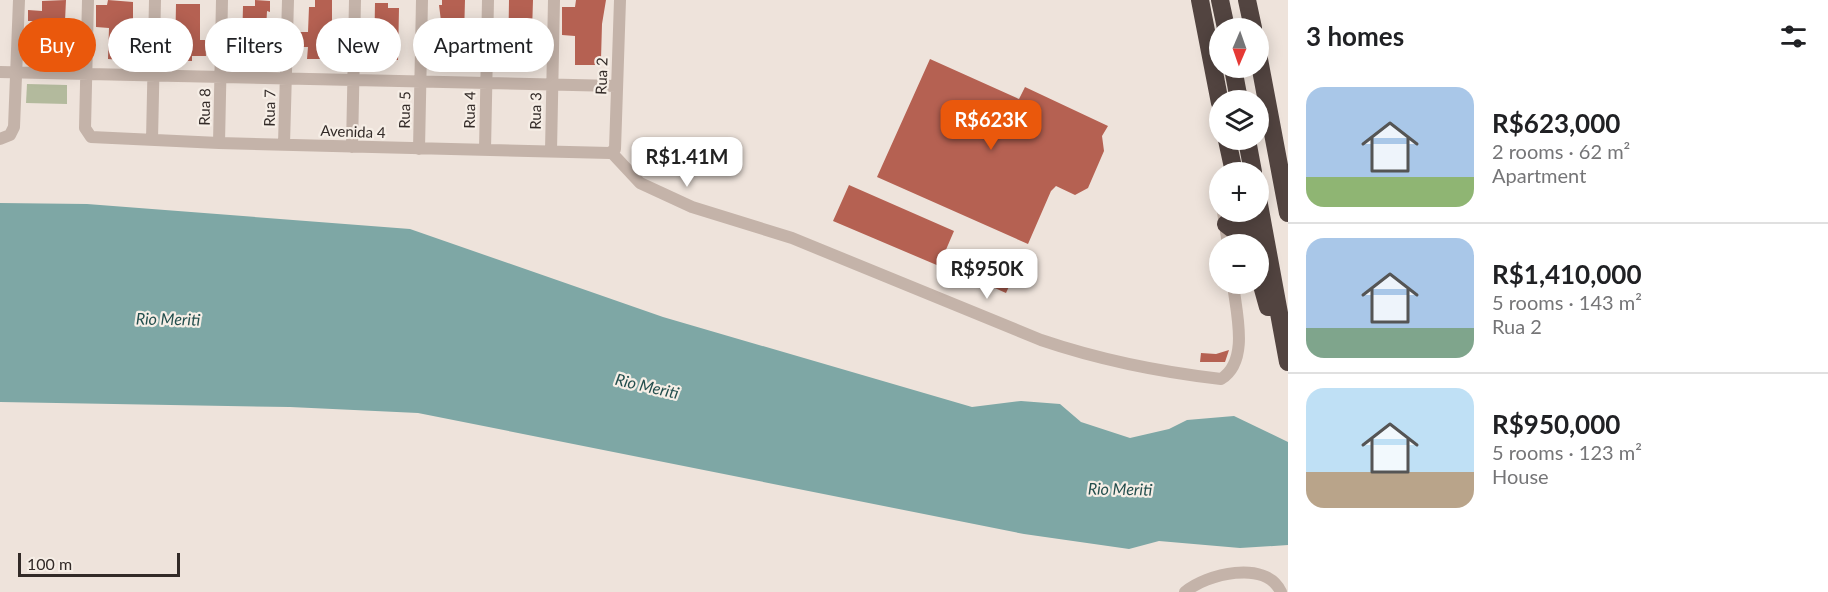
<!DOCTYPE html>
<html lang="en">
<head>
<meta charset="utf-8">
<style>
	:root { --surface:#fff; --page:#f6f6f6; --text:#202124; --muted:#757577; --line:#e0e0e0; --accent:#ea580c }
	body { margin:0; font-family:Lato,sans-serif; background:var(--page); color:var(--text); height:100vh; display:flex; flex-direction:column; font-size:22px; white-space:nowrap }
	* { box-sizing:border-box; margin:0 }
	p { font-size:20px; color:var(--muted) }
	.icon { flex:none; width:33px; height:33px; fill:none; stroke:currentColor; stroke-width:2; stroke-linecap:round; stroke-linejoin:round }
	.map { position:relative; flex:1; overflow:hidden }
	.sheet { display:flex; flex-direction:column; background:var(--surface); width:540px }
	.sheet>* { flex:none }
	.hud { position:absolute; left:18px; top:18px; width:570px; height:54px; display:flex; gap:12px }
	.needle { width:39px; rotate:182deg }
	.controls { position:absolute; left:1209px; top:18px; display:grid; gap:12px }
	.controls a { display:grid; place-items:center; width:60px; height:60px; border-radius:50%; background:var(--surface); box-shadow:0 3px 15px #0003; font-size:30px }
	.scale { position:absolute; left:18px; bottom:15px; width:162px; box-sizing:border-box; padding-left:6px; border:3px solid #322a27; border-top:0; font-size:16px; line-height:21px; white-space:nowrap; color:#322a27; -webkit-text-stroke:4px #f6eee6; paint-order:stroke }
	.price { position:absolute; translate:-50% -51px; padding:0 14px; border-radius:12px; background:#fff; color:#222; font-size:20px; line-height:39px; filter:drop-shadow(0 2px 3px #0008) }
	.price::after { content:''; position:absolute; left:50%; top:36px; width:18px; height:14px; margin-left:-9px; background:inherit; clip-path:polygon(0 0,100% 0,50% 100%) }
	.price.active { background:var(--accent); color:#fff }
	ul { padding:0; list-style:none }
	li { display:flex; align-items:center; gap:18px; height:150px; padding:0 18px }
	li+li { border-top:2px solid var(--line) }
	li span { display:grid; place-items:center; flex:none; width:168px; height:120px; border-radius:18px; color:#555 }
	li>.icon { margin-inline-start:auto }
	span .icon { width:72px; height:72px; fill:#fffc; stroke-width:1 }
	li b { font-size:26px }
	h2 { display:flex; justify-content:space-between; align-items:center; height:72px; padding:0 18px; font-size:26px }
	.chip { padding:0 21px; border-radius:27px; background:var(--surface); box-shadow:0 3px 15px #0003; font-size:21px; line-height:54px }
	.chip.active { background:var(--accent); color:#fff }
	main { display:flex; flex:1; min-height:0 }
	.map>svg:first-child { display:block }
	.green { fill:#b3ba9d }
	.water { fill:#7ea7a5 }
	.building { fill:#b56152 }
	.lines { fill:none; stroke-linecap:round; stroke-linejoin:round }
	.minor { stroke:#c4b3a9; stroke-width:12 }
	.highway { stroke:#524440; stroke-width:18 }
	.labels { text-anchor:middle; stroke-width:4.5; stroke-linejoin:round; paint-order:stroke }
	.street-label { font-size:15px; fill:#322a27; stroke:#f6eee6 }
	.water-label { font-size:16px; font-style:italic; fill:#234e4d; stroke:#f6eee6 }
</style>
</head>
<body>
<main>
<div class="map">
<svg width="1288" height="592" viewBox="0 0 1288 592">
	<rect width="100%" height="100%" fill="#eee3db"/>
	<path class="green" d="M 27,84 L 67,85 L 67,104 L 26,103 Z"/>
	<path class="water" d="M 0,203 L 87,204 L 410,229 L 663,317 L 972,407 L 1021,401 L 1060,404 L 1081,422 L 1130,438 L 1169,429 L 1187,420 L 1234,416 L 1288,442 L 1288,545 L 1240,548 L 1159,541 L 1129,549 L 1024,534 L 418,413 L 290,407 L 0,402 Z"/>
	<path class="building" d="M 66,0 L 65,21 L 66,27 L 69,27 L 69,37 L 79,37 L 78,62 L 39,61 L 41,27 L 34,26 L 35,21 L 28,21 L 28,10 L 42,11 L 42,1 Z
		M 108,0 L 133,2 L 133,48 L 146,49 L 145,64 L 120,63 L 120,60 L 108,59 L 109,28 L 96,27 L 96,5 L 107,5 Z
		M 255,0 L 270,1 L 270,12 L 267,11 L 265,52 L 276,52 L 276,66 L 229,66 L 229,51 L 241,51 L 242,46 L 243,6 L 255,6 Z
		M 315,0 L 332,0 L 332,33 L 337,33 L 337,43 L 331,43 L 331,59 L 307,59 L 308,47 L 302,47 L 302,43 L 295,42 L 295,32 L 308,32 L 309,7 L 315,7 Z
		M 442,0 L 465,0 L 463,71 L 436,70 L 436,56 L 440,56 L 441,21 L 439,5 L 442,5 Z
		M 509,0 L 533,0 L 531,64 L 508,63 Z
		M 576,0 L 606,0 L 602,24 L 601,59 L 598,59 L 598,65 L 575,65 L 575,36 L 562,35 L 562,7 L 575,7 Z
		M 375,3 L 388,3 L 388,8 L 399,8 L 398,60 L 374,60 Z
		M 176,4 L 200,4 L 200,40 L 205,40 L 206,56 L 192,56 L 192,61 L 183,61 L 183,56 L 175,56 Z
		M 930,59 L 1019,99 L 1025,87 L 1108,126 L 1102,136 L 1104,151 L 1088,188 L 1075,195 L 1056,186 L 1051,191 L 1028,244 L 877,177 Z
		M 849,185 L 954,231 L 939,266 L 833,221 Z
		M 966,260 L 1012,280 L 1006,293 L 961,273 Z
		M 1229,350 L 1225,362 L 1200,362 L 1201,353 L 1216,354 Z"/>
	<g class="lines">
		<path class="minor" d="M 88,0 L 85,128 L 91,137 L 219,143 L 610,153 L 615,149 L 620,0
			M 0,72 L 616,86
			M 0,139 L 10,135 L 14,127 L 19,0
			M 152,140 L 155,0
			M 219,143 L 222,0
			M 284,144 L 288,0
			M 352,147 L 355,0
			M 419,149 L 422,0
			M 485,150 L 488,0
			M 551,151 L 554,0
			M 612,153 L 640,183 L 692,207 L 792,238 L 1041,340 C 1100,360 1160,372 1221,379 C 1250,361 1236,312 1233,284
			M 1223,212 L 1228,244
			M 1185,592 C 1206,574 1266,559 1281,592"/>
		<path class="highway" d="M 1200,0 L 1220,103
			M 1220,0 L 1226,28
			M 1247,0 L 1253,28
			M 1258,54 L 1288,213
			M 1233,68 L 1239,100
			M 1227,140 L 1234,172
			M 1247,140 L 1253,172
			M 1258,199 L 1288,362
			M 1243,212 L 1251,244
			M 1226,224 L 1251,243
			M 1258,271 L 1268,307"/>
	</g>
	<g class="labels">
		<g class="street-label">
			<text transform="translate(602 76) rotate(-88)" y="5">Rua 2</text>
			<text transform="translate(205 107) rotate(-89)" y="5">Rua 8</text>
			<text transform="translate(270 108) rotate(-89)" y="5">Rua 7</text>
			<text transform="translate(405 110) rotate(-89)" y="5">Rua 5</text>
			<text transform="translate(470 110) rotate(-89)" y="5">Rua 4</text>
			<text transform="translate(536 111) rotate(-89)" y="5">Rua 3</text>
			<text transform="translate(353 132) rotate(2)" y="5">Avenida 4</text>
		</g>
		<g class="water-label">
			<text transform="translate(168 319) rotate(1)" y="6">Rio Meriti</text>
			<text transform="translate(647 386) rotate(13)" y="6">Rio Meriti</text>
			<text transform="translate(1120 489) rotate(1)" y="6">Rio Meriti</text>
		</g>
	</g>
</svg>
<div class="controls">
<a><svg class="needle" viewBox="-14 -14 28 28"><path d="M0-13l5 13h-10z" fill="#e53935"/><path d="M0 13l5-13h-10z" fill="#757577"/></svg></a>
<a><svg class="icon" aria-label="layers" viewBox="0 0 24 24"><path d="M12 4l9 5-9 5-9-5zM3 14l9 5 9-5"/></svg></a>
<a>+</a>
<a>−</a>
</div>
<div class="scale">100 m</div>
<b class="price active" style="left:991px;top:151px">R$623K</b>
<b class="price" style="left:687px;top:188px">R$1.41M</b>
<b class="price" style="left:987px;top:300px">R$950K</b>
<div class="hud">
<a class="chip active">Buy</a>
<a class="chip">Rent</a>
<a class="chip">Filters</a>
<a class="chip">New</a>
<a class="chip">Apartment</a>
</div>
</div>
<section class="sheet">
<h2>3 homes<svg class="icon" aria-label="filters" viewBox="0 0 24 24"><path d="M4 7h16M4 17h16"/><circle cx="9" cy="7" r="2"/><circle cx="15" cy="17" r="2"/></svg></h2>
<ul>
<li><span style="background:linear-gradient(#a9c7e8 75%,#8fb573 0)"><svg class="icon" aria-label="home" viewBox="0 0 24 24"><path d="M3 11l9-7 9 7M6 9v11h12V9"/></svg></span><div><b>R$623,000</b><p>2 rooms · 62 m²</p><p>Apartment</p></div></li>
<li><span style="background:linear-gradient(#a9c7e8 75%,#7fa58c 0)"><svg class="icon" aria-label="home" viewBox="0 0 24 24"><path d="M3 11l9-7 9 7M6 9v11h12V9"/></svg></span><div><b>R$1,410,000</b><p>5 rooms · 143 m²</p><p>Rua 2</p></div></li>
<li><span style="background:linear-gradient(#bfe0f5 70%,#b9a48a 0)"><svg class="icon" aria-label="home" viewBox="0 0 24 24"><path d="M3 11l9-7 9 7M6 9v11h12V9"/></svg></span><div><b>R$950,000</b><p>5 rooms · 123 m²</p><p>House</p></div></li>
</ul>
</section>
</main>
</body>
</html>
